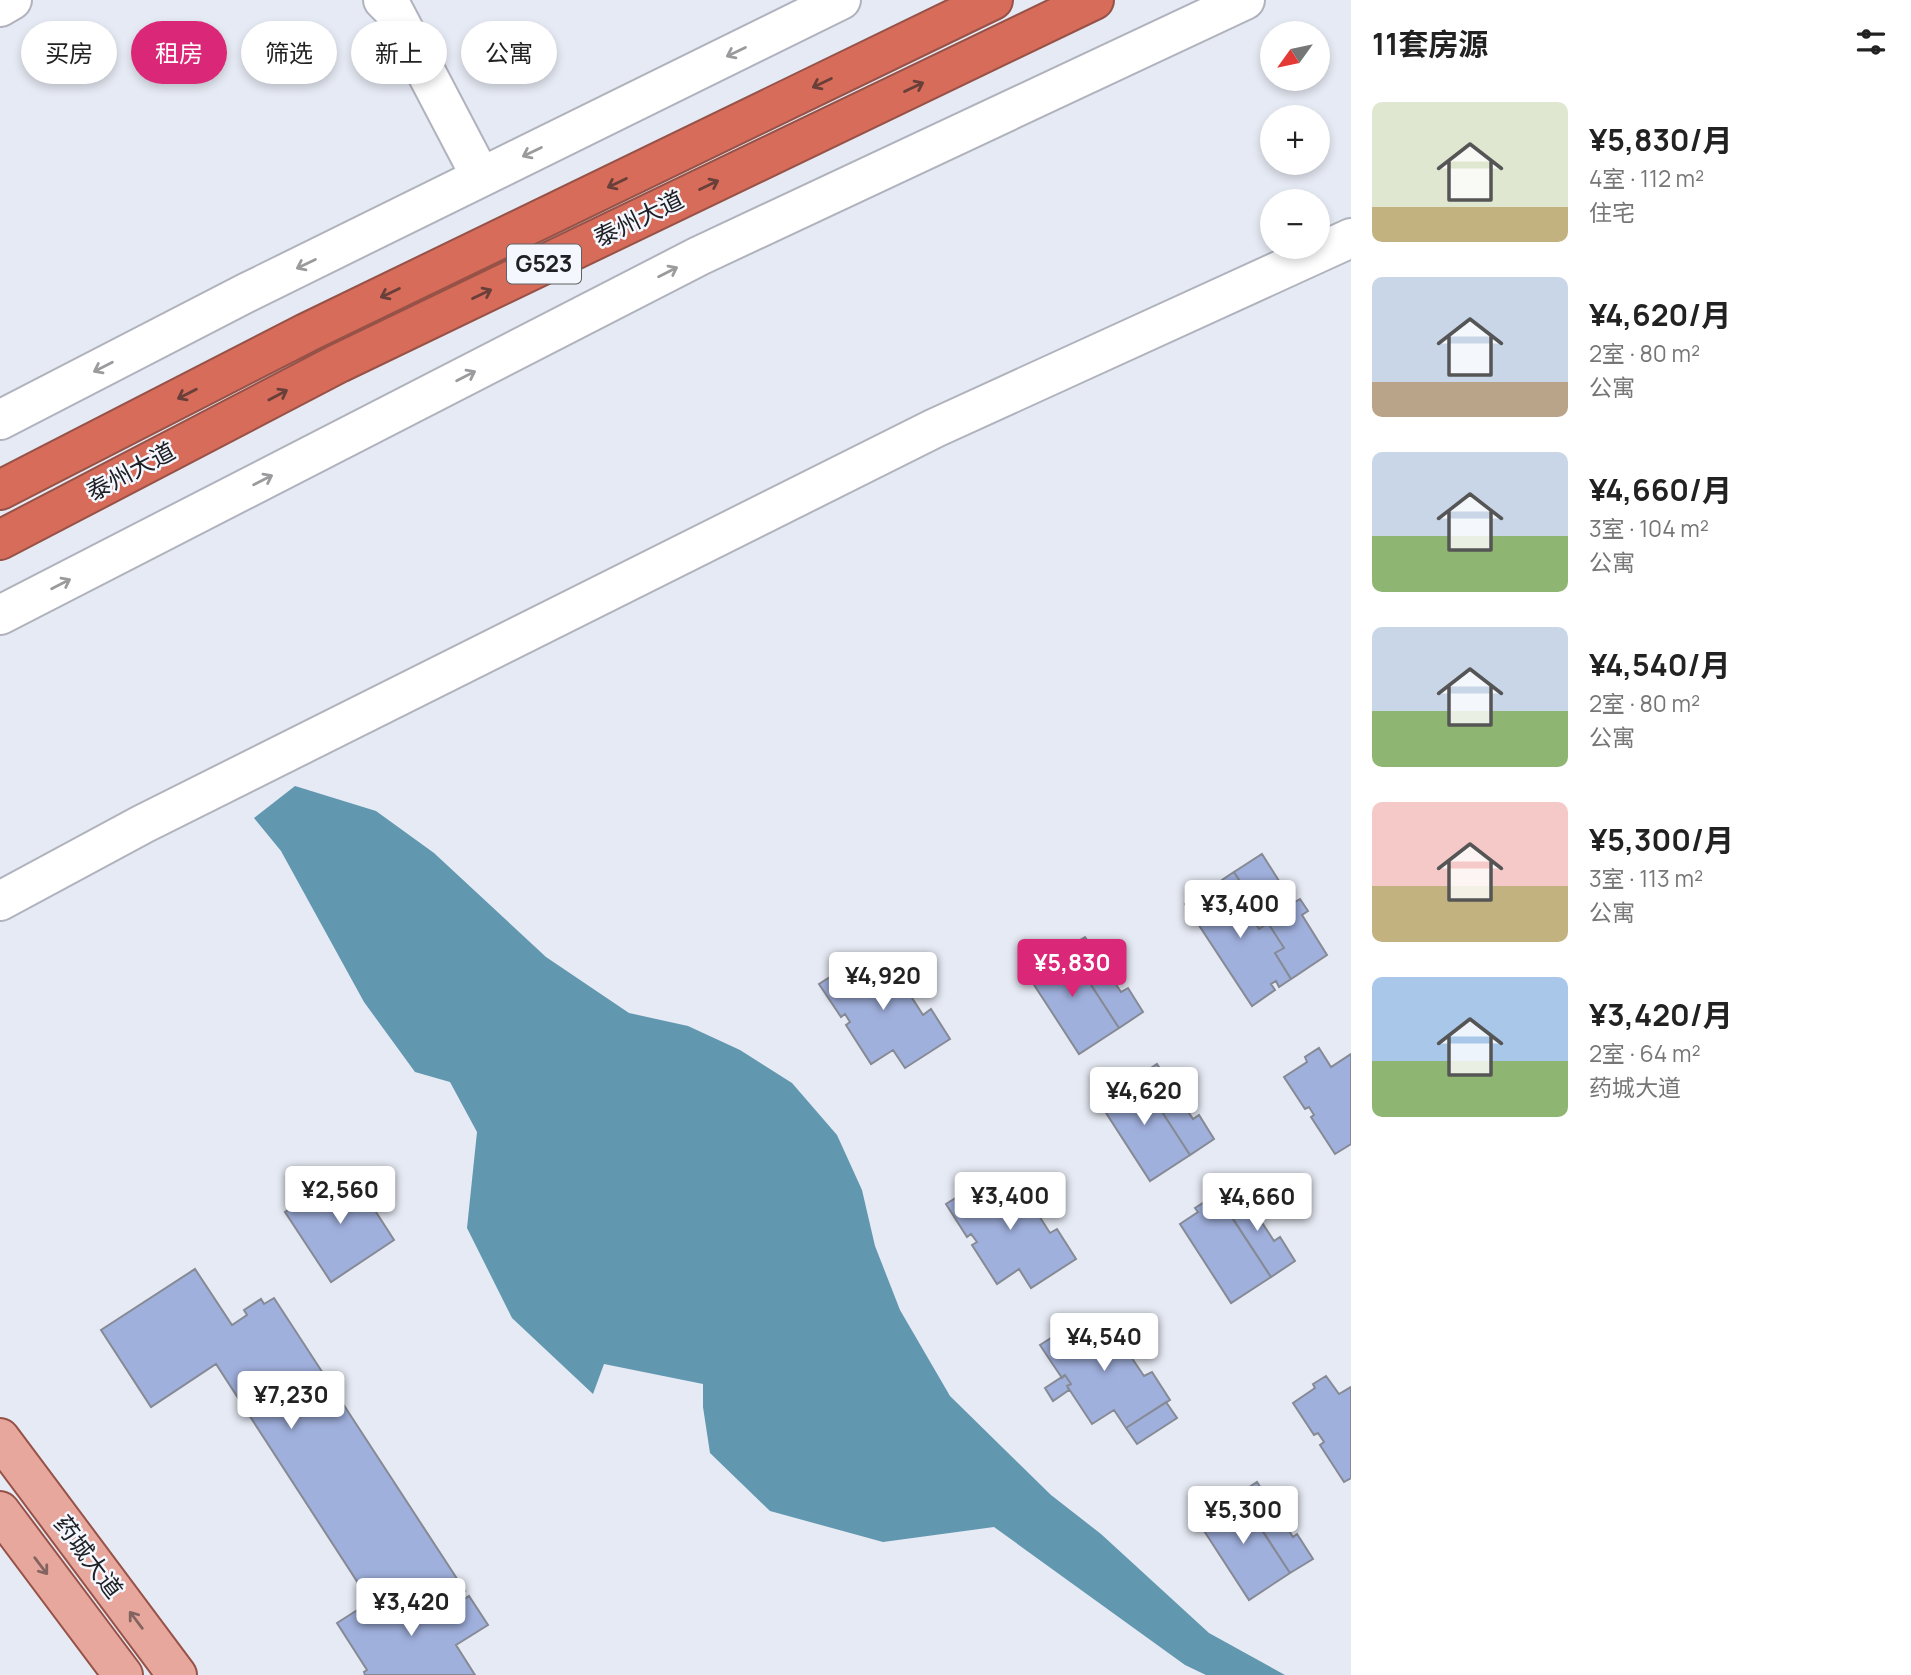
<!DOCTYPE html>
<html lang="zh">
<head>
<meta charset="utf-8">
<style>
	:root { --surface:#fff; --page:#f6f6f6; --text:#222; --muted:#767676; --accent:#db2777 }
	body { margin:0; font-family:Manrope,"Noto Sans SC",sans-serif; background:var(--page); color:var(--text); height:100vh; display:flex; flex-direction:column; font-size:26px; white-space:nowrap }
	* { box-sizing:border-box; margin:0 }
	p { font-size:23px; color:var(--muted) }
	.icon { flex:none; width:38px; height:38px; fill:none; stroke:currentColor; stroke-width:2; stroke-linecap:round; stroke-linejoin:round }
	.map { position:relative; flex:1; overflow:hidden }
	.panel { display:flex; flex-direction:column; background:var(--surface); width:560px }
	.panel>* { flex:none }
	.guide { position:absolute; left:21px; top:21px; width:665px; height:63px; display:flex; gap:14px }
	.needle { width:46px; rotate:237deg }
	.fabs { position:absolute; left:1260px; top:21px; display:grid; gap:14px }
	.fabs a { display:grid; place-items:center; width:70px; height:70px; border-radius:50%; background:var(--surface); box-shadow:0 4px 10px #0003; font-size:35px }
	.price { position:absolute; translate:-50% -60px; padding:0 16px; border-radius:7px; background:#fff; color:#222; font-size:23px; line-height:46px; filter:drop-shadow(0 2px 4px #0008) }
	.price::after { content:''; position:absolute; left:50%; top:42px; width:21px; height:16px; margin-left:-10px; background:inherit; clip-path:polygon(0 0,100% 0,50% 100%) }
	.price.current { background:var(--accent); color:#fff }
	ul { padding:0; list-style:none }
	li { display:flex; align-items:center; gap:21px; height:175px; padding:0 21px }
	li span { display:grid; place-items:center; flex:none; width:196px; height:140px; border-radius:10px; color:#555 }
	li>.icon { margin-inline-start:auto }
	span .icon { width:84px; height:84px; fill:#fffc; stroke-width:1 }
	li b { font-size:30px }
	h2 { display:flex; justify-content:space-between; align-items:center; height:84px; padding:0 21px; font-size:30px }
	.tag { padding:0 24px; border-radius:32px; background:var(--surface); box-shadow:0 4px 10px #0003; font-size:24px; line-height:63px }
	.tag.current { background:var(--accent); color:#fff }
	main { display:flex; flex:1; min-height:0 }
	.map>svg:first-child { display:block }
	.water { fill:#6197af }
	.building { fill:#a0b0dd; stroke:#868a94; stroke-width:2 }
	.lines { fill:none; stroke-linecap:round; stroke-linejoin:round }
	.minor-casing { stroke:#b0b3bd; stroke-width:42 }
	.major-casing { stroke:#975247; stroke-width:42 }
	.highway-casing { stroke:#975247; stroke-width:42 }
	.minor { stroke:#fff; stroke-width:38 }
	.major { stroke:#e7a79c; stroke-width:38 }
	.highway { stroke:#d76c5a; stroke-width:38 }
	.oneway { stroke:#9b9b9d }
	.oneway2 { stroke:#693f3a }
	.oneway3 { stroke:#846460 }
	.labels { text-anchor:middle; stroke-width:5; stroke-linejoin:round; paint-order:stroke }
	.shield { fill:#f5f7fe; stroke:#606166; stroke-width:2 }
	.shield-label { font-size:23px; font-weight:bold; fill:#202125 }
	.street-label { font-size:24px; fill:#202125; stroke:#f5f7fe }
</style>
</head>
<body>
<main>
<div class="map">
<svg width="1351" height="1675" viewBox="0 0 1351 1675">
	<rect width="100%" height="100%" fill="#e6eaf4"/>
	<path class="water" d="M 295,786 L 376,811 L 434,853 L 546,957 L 629,1013 L 688,1026 L 740,1050 L 792,1083 L 837,1135 L 862,1190 L 875,1246 L 900,1310 L 950,1396 L 1051,1495 L 1101,1534 L 1209,1633 L 1285,1675 L 1206,1675 L 1185,1665 L 994,1527 L 883,1542 L 770,1511 L 710,1453 L 703,1407 L 703,1384 L 604,1364 L 593,1394 L 512,1318 L 467,1228 L 477,1132 L 450,1082 L 415,1072 L 364,1002 L 281,851 L 254,818 Z"/>
	<path class="building" d="M 1262,854 L 1293,903 L 1300,899 L 1308,911 L 1302,915 L 1327,955 L 1291,979 L 1275,953 L 1284,948 L 1268,923 L 1259,929 L 1243,904 L 1251,899 L 1234,872 Z
		M 1234,872 L 1251,899 L 1243,904 L 1259,929 L 1268,923 L 1284,948 L 1275,953 L 1291,979 L 1279,987 L 1276,981 L 1271,984 L 1275,990 L 1252,1006 L 1185,904 L 1208,890 L 1212,896 L 1226,886 L 1222,880 Z
		M 1085,937 L 1121,992 L 1128,988 L 1143,1012 L 1119,1028 L 1067,948 Z
		M 1064,943 L 1119,1028 L 1079,1054 L 1027,974 L 1044,963 L 1041,958 Z
		M 896,956 L 908,973 L 900,979 L 923,1015 L 931,1009 L 950,1039 L 905,1068 L 893,1050 L 871,1064 L 846,1025 L 850,1022 L 845,1014 L 841,1017 L 819,984 L 841,970 L 839,966 L 854,957 L 866,976 Z
		M 1319,1048 L 1331,1067 L 1351,1054 L 1351,1144 L 1335,1154 L 1311,1117 L 1314,1115 L 1309,1107 L 1305,1109 L 1284,1077 L 1307,1062 L 1305,1057 Z
		M 1157,1064 L 1193,1119 L 1199,1115 L 1214,1139 L 1190,1155 L 1139,1076 Z
		M 1136,1072 L 1190,1155 L 1150,1181 L 1099,1102 L 1117,1091 L 1114,1086 Z
		M 349,1170 L 394,1240 L 331,1282 L 285,1212 Z
		M 981,1175 L 993,1193 L 1022,1175 L 1034,1193 L 1027,1197 L 1050,1233 L 1057,1229 L 1076,1259 L 1031,1288 L 1019,1269 L 997,1284 L 972,1245 L 977,1242 L 971,1234 L 967,1237 L 946,1204 L 968,1190 L 965,1186 Z
		M 1238,1186 L 1274,1241 L 1280,1237 L 1295,1261 L 1271,1277 L 1219,1198 Z
		M 1217,1194 L 1271,1277 L 1231,1303 L 1180,1224 L 1198,1212 L 1195,1208 Z
		M 195,1269 L 232,1325 L 247,1315 L 244,1310 L 261,1299 L 264,1304 L 274,1298 L 465,1591 L 418,1622 L 398,1590 L 373,1606 L 216,1364 L 151,1407 L 101,1330 Z
		M 1073,1318 L 1087,1338 L 1117,1318 L 1129,1337 L 1121,1342 L 1144,1376 L 1152,1372 L 1170,1400 L 1126,1428 L 1114,1410 L 1092,1424 L 1067,1386 L 1071,1384 L 1065,1375 L 1062,1378 L 1040,1345 L 1062,1331 L 1060,1327 Z
		M 1065,1375 L 1071,1384 L 1067,1386 L 1069,1390 L 1053,1401 L 1045,1388 Z
		M 1326,1376 L 1339,1394 L 1351,1387 L 1351,1478 L 1344,1482 L 1320,1445 L 1324,1442 L 1318,1433 L 1314,1435 L 1293,1403 L 1315,1388 L 1313,1384 Z
		M 1166,1402 L 1177,1418 L 1137,1444 L 1126,1428 Z
		M 1257,1482 L 1293,1537 L 1297,1534 L 1313,1559 L 1290,1573 L 1239,1494 Z
		M 1236,1491 L 1290,1573 L 1249,1600 L 1197,1520 Z
		M 398,1590 L 418,1622 L 432,1613 L 436,1618 L 469,1596 L 488,1625 L 456,1645 L 475,1675 L 365,1675 L 364,1672 L 367,1670 L 337,1623 L 370,1602 L 373,1606 Z"/>
	<g class="lines">
		<g class="minor-casing">
			<path id="minor" d="M 383,0 L 394,11 L 481,177
				M 0,7 L 12,0
				M 0,420 L 248,292 L 841,0
				M 0,615 L 699,256 L 1245,0
				M 0,901 L 143,824 L 935,428 L 1351,238"/>
		</g>
		<g class="major-casing">
			<path id="major" d="M 0,1438 L 177,1675
				M 0,1511 L 123,1675"/>
		</g>
		<g class="highway-casing">
			<path id="highway" d="M 0,490 L 306,333 L 993,0
				M 0,540 L 339,363 L 1094,0"/>
		</g>
		<use href="#minor" class="minor"/>
		<use href="#major" class="major"/>
		<use href="#highway" class="highway"/>
	</g>
	<defs><path id="oneway-shaft" d="M-6 0H5M1.5-3L5.5 0L1.5 3" fill="none" stroke-width="1.6" stroke-linecap="round" stroke-linejoin="round" transform="scale(1.75)"/></defs>
	<g class="oneway">
		<use href="#oneway-shaft" transform="translate(736 52) rotate(154)"/>
		<use href="#oneway-shaft" transform="translate(532 152) rotate(154)"/>
		<use href="#oneway-shaft" transform="translate(306 264) rotate(154)"/>
		<use href="#oneway-shaft" transform="translate(668 272) rotate(-27)"/>
		<use href="#oneway-shaft" transform="translate(103 367) rotate(153)"/>
		<use href="#oneway-shaft" transform="translate(466 376) rotate(-27)"/>
		<use href="#oneway-shaft" transform="translate(263 480) rotate(-27)"/>
		<use href="#oneway-shaft" transform="translate(61 584) rotate(-27)"/>
	</g>
	<g class="oneway2">
		<use href="#oneway-shaft" transform="translate(822 83) rotate(154)"/>
		<use href="#oneway-shaft" transform="translate(914 87) rotate(-26)"/>
		<use href="#oneway-shaft" transform="translate(617 183) rotate(154)"/>
		<use href="#oneway-shaft" transform="translate(709 185) rotate(-26)"/>
		<use href="#oneway-shaft" transform="translate(390 293) rotate(154)"/>
		<use href="#oneway-shaft" transform="translate(482 294) rotate(-26)"/>
		<use href="#oneway-shaft" transform="translate(187 394) rotate(153)"/>
		<use href="#oneway-shaft" transform="translate(278 395) rotate(-28)"/>
	</g>
	<g class="oneway3">
		<use href="#oneway-shaft" transform="translate(41 1566) rotate(53)"/>
		<use href="#oneway-shaft" transform="translate(136 1620) rotate(-127)"/>
	</g>
	<g class="labels">
		<rect class="shield" x="507" y="244.5" width="74" height="39" rx="5"/>
		<g class="shield-label">
			<text x="544" y="272">G523</text>
		</g>
		<g class="street-label">
			<text transform="translate(639 219) rotate(-26)" y="8">泰州大道</text>
			<text transform="translate(131 472) rotate(-28)" y="8">泰州大道</text>
			<text transform="translate(88 1557) rotate(53)" y="8">药城大道</text>
		</g>
	</g>
</svg>
<div class="fabs">
<a><svg class="needle" viewBox="-14 -14 28 28"><path d="M0-13l5 13h-10z" fill="#e53935"/><path d="M0 13l5-13h-10z" fill="#767676"/></svg></a>
<a>+</a>
<a>−</a>
</div>
<b class="price" style="left:1240px;top:940px">¥3,400</b>
<b class="price current" style="left:1072px;top:999px">¥5,830</b>
<b class="price" style="left:883px;top:1012px">¥4,920</b>
<b class="price" style="left:1144px;top:1127px">¥4,620</b>
<b class="price" style="left:340px;top:1226px">¥2,560</b>
<b class="price" style="left:1010px;top:1232px">¥3,400</b>
<b class="price" style="left:1257px;top:1233px">¥4,660</b>
<b class="price" style="left:1104px;top:1373px">¥4,540</b>
<b class="price" style="left:291px;top:1431px">¥7,230</b>
<b class="price" style="left:1243px;top:1546px">¥5,300</b>
<b class="price" style="left:411px;top:1638px">¥3,420</b>
<div class="guide">
<a class="tag">买房</a>
<a class="tag current">租房</a>
<a class="tag">筛选</a>
<a class="tag">新上</a>
<a class="tag">公寓</a>
</div>
</div>
<section class="panel">
<h2>11套房源<svg class="icon" aria-label="filters" viewBox="0 0 24 24"><path d="M4 7h16M4 17h16"/><circle cx="9" cy="7" r="2"/><circle cx="15" cy="17" r="2"/></svg></h2>
<ul>
<li><span style="background:linear-gradient(#dfe7d0 75%,#c2b280 0)"><svg class="icon" aria-label="home" viewBox="0 0 24 24"><path d="M3 11l9-7 9 7M6 9v11h12V9"/></svg></span><div><b>¥5,830/月</b><p>4室 · 112 m²</p><p>住宅</p></div></li>
<li><span style="background:linear-gradient(#c9d6e8 75%,#b9a48a 0)"><svg class="icon" aria-label="home" viewBox="0 0 24 24"><path d="M3 11l9-7 9 7M6 9v11h12V9"/></svg></span><div><b>¥4,620/月</b><p>2室 · 80 m²</p><p>公寓</p></div></li>
<li><span style="background:linear-gradient(#c9d6e8 60%,#8fb573 0)"><svg class="icon" aria-label="home" viewBox="0 0 24 24"><path d="M3 11l9-7 9 7M6 9v11h12V9"/></svg></span><div><b>¥4,660/月</b><p>3室 · 104 m²</p><p>公寓</p></div></li>
<li><span style="background:linear-gradient(#c9d6e8 60%,#8fb573 0)"><svg class="icon" aria-label="home" viewBox="0 0 24 24"><path d="M3 11l9-7 9 7M6 9v11h12V9"/></svg></span><div><b>¥4,540/月</b><p>2室 · 80 m²</p><p>公寓</p></div></li>
<li><span style="background:linear-gradient(#f6c9c9 60%,#c2b280 0)"><svg class="icon" aria-label="home" viewBox="0 0 24 24"><path d="M3 11l9-7 9 7M6 9v11h12V9"/></svg></span><div><b>¥5,300/月</b><p>3室 · 113 m²</p><p>公寓</p></div></li>
<li><span style="background:linear-gradient(#a9c7e8 60%,#8fb573 0)"><svg class="icon" aria-label="home" viewBox="0 0 24 24"><path d="M3 11l9-7 9 7M6 9v11h12V9"/></svg></span><div><b>¥3,420/月</b><p>2室 · 64 m²</p><p>药城大道</p></div></li>
</ul>
</section>
</main>
</body>
</html>
